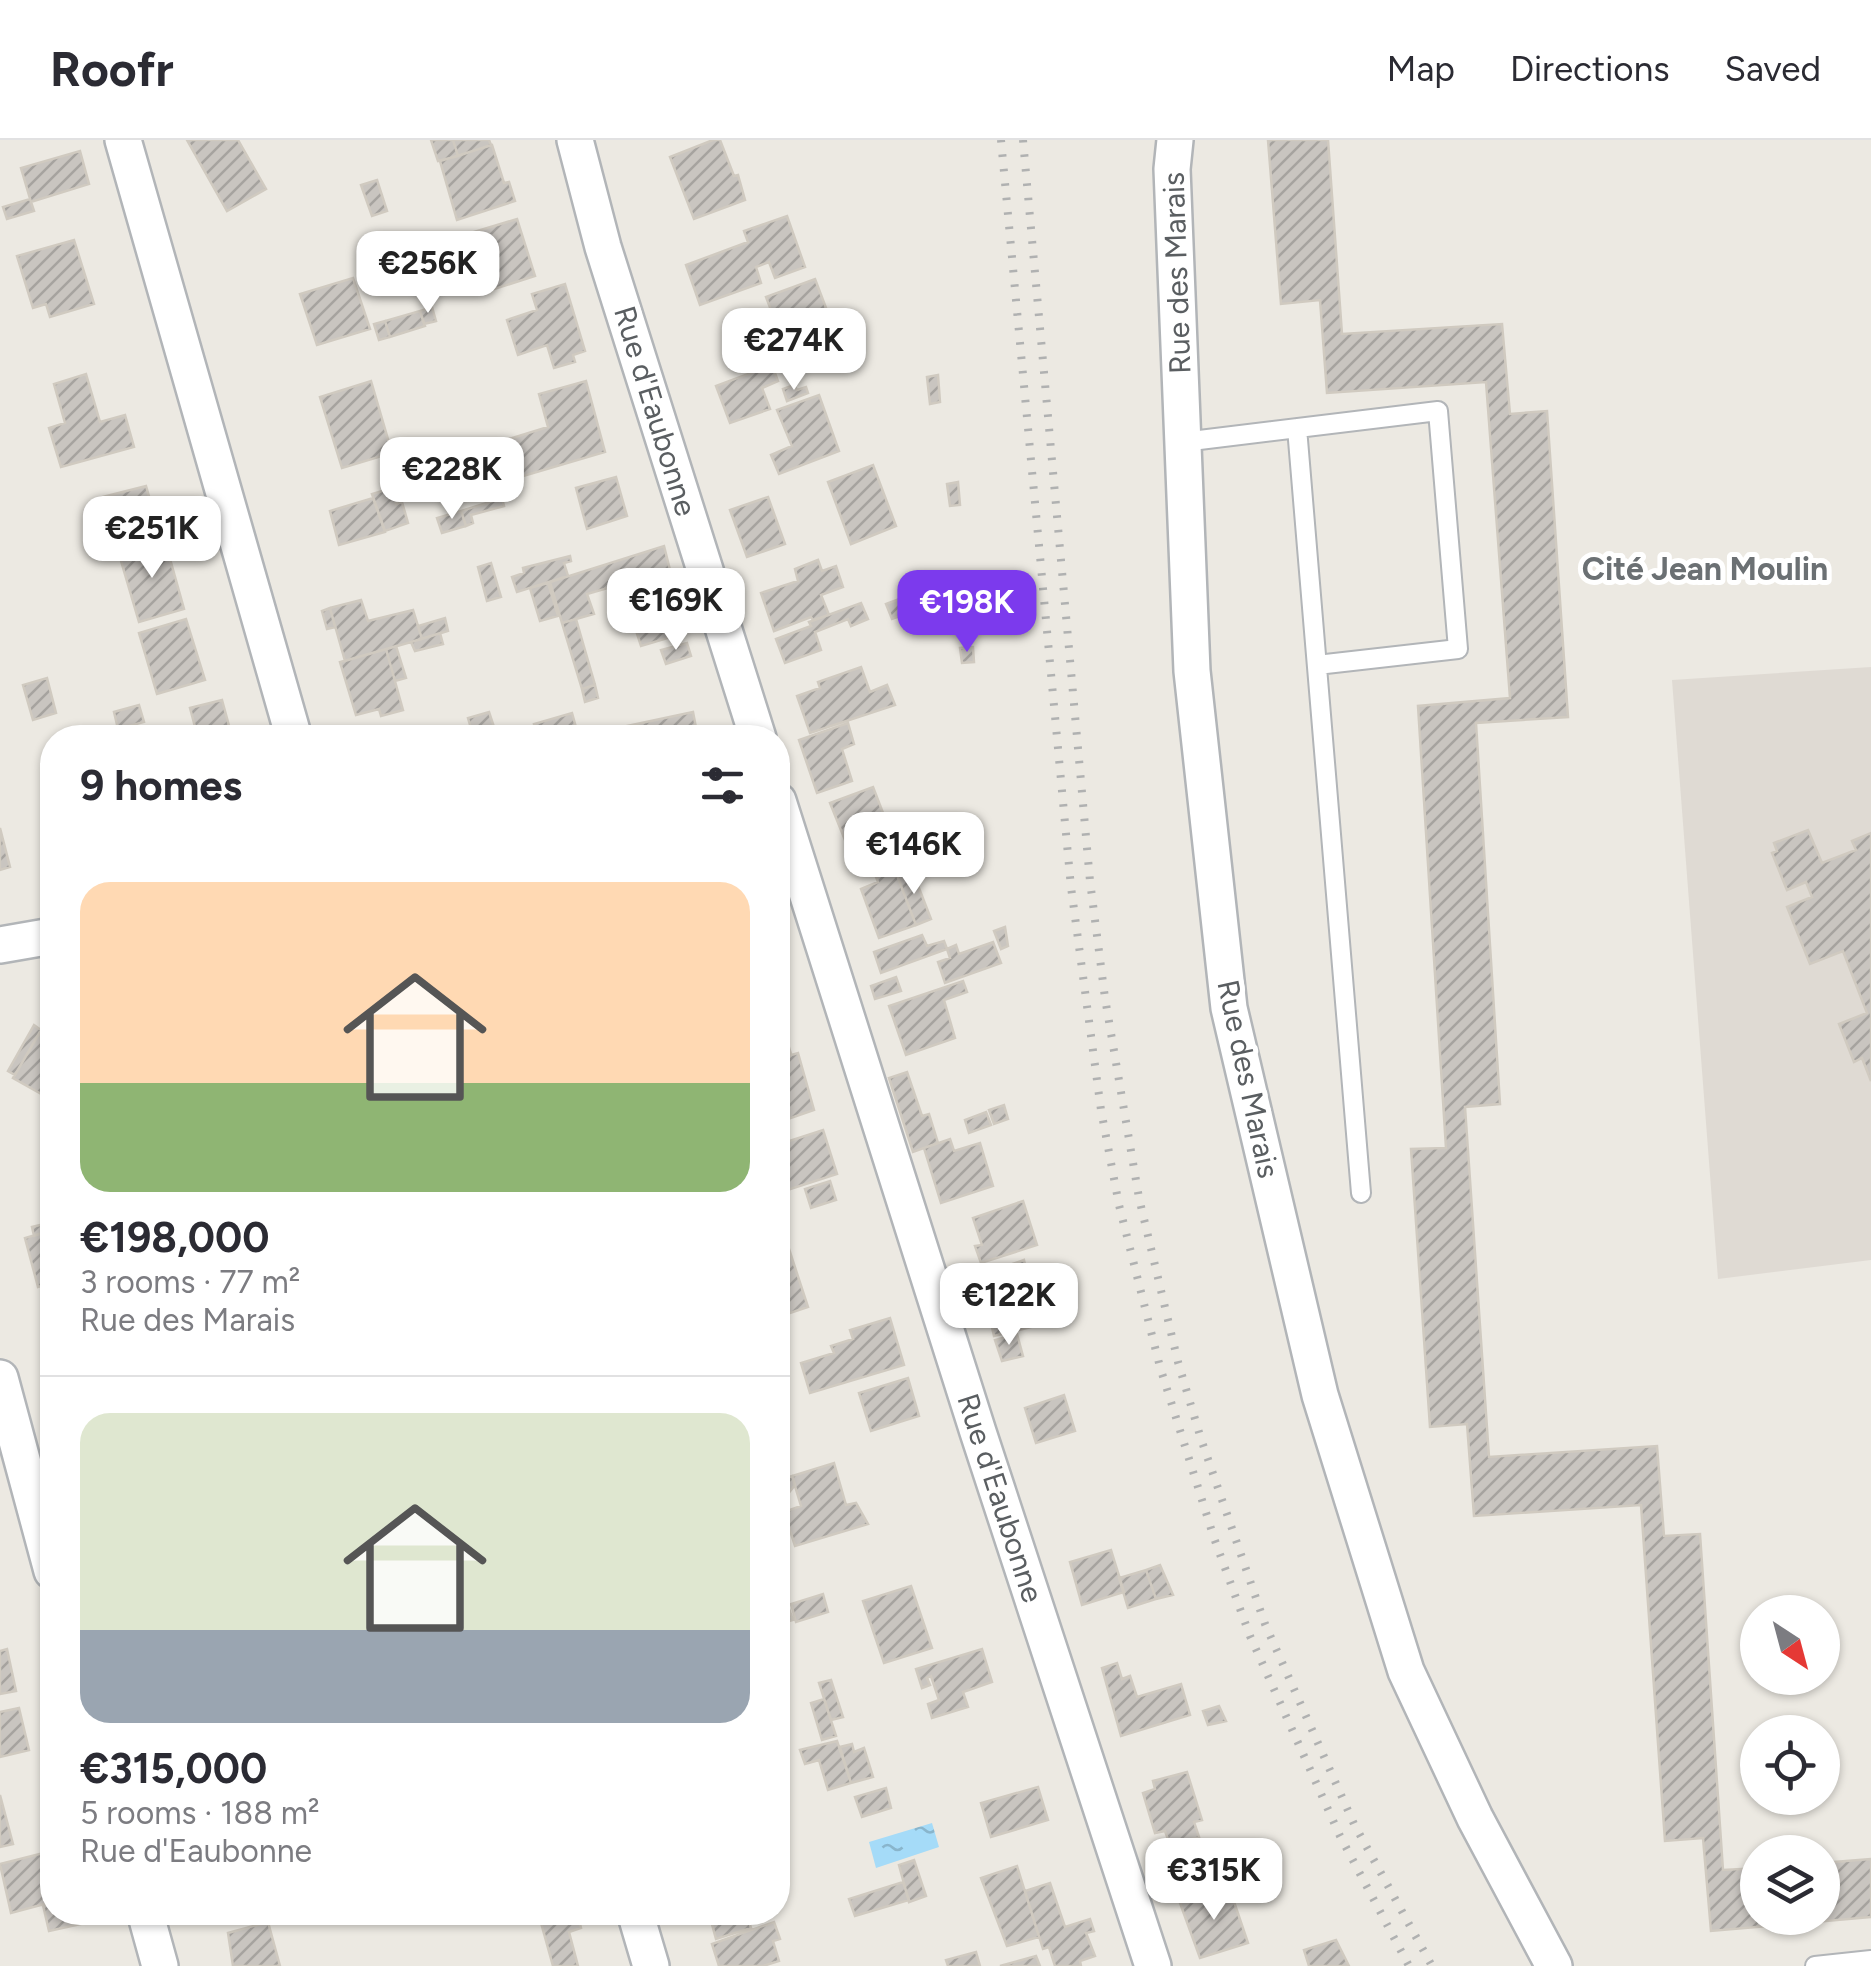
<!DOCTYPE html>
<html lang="en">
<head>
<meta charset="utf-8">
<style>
	:root { --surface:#fff; --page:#f7f7f7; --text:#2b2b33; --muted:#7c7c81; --line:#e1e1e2; --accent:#7c3aed }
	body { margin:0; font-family:Figtree,sans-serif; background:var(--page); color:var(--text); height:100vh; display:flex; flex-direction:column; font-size:38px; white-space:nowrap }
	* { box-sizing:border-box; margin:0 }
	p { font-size:32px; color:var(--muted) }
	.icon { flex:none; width:55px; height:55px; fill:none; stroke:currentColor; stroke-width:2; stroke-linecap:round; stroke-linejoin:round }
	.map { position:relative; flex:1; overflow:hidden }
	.drawer { position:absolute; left:40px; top:585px; width:750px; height:1200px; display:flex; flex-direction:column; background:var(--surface); border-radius:40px; box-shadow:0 2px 8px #0004 }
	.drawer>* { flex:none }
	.needle { width:65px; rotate:144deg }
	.tools { position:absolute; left:1740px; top:1455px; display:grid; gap:20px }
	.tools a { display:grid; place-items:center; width:100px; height:100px; border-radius:50%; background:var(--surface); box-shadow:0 2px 8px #0004; font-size:50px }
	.price { position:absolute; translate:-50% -85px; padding:0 22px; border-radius:20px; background:#fff; color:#222; font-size:32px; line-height:65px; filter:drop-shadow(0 2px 5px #0008) }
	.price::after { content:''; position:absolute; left:50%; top:60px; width:30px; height:22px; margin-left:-15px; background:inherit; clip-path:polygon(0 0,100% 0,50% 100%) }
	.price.selected { background:var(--accent); color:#fff }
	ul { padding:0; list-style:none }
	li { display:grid; align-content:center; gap:20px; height:530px; padding:0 40px }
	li+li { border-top:2px solid var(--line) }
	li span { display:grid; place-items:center; height:310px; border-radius:30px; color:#555 }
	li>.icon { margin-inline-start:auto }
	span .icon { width:180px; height:180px; fill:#fffc; stroke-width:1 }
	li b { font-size:42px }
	h2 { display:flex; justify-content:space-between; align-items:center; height:120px; padding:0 40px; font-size:42px }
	header { display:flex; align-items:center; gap:60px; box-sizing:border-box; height:140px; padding:0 50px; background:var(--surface); border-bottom:2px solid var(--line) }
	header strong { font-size:48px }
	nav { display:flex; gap:55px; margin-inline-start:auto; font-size:35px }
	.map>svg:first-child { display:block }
	.education { fill:#dfdad3 }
	.water { fill:url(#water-ripples) }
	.building { fill:url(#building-hatch); stroke:#d0cac0; stroke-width:2.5 }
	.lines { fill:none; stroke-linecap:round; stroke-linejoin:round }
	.service-casing { stroke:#b2b5b8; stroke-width:22 }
	.minor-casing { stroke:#b2b5b8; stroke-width:40 }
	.service { stroke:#fff; stroke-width:18 }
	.minor { stroke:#fff; stroke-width:35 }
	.rail { stroke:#b0b1b1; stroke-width:8; stroke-dasharray:2.5 12; stroke-linecap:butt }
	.labels { text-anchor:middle; stroke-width:10; stroke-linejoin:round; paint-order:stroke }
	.street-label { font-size:30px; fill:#5a5e61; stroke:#fff }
	.neighbourhood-label { font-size:32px; font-weight:bold; fill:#6b7073; stroke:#fff }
</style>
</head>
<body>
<header>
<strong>Roofr</strong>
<nav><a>Map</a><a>Directions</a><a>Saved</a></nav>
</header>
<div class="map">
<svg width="1871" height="1826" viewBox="0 0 1871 1826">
	<defs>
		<pattern id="water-ripples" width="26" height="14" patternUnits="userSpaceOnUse" patternTransform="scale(2.5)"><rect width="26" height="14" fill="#a5dbf8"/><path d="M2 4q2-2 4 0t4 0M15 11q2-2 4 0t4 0" fill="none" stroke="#89b5cc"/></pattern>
		<pattern id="building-hatch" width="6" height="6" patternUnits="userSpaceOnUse" patternTransform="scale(2.5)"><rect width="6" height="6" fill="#c9c5c0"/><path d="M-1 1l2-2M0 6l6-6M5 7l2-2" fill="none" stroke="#a6a39f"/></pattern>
	</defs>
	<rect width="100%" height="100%" fill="#ece9e2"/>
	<path class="education" d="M 1871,527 L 1871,1120 L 1718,1139 L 1672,540 Z"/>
	<path class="water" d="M 932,1683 L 939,1707 L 876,1728 L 869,1702 Z"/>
	<path class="building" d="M 187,0 L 238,0 L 266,49 L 227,71 Z
		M 431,0 L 453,0 L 458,16 L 438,21 Z
		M 453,0 L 489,0 L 491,5 L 458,16 Z
		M 713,0 L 720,0 L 734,36 L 738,35 L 745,60 L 694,79 L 670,17 Z
		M 1268,0 L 1328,0 L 1342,194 L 1502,184 L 1510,274 L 1547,271 L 1568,577 L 1476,583 L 1500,964 L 1465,967 L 1489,1317 L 1657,1306 L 1664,1396 L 1700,1394 L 1723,1730 L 1758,1728 L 1758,1778 L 1822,1778 L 1822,1723 L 1871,1719 L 1871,1777 L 1711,1791 L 1703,1698 L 1665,1701 L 1641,1365 L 1474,1376 L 1467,1284 L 1430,1287 L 1411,1009 L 1446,1008 L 1418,566 L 1510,558 L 1486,242 L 1327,253 L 1320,160 L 1281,164 Z
		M 492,5 L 504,43 L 509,42 L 515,61 L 457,80 L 440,21 Z
		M 80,11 L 89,44 L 31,62 L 21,28 Z
		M 377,40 L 387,71 L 372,76 L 361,45 Z
		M 30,59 L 34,71 L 7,79 L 3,67 Z
		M 787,76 L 805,127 L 775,138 L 769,122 L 756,127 L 761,143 L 700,165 L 686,125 L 748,102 L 744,91 Z
		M 517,79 L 535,136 L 485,152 L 467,94 Z
		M 74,100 L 94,164 L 50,177 L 46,164 L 33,168 L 17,116 Z
		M 369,109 L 376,113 L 379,124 L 374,130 L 367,126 L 364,116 Z
		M 474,117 L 479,132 L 467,136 L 462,133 L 459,125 L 462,120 Z
		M 353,138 L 370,189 L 317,205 L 300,154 Z
		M 815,139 L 831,181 L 782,199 L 766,157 Z
		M 565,144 L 585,211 L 573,215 L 575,222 L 554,228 L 547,205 L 518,215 L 507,180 L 537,170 L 532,154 Z
		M 432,167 L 436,181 L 424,184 L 420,171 Z
		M 420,171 L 425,186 L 390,197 L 385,181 Z
		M 385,181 L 390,197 L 379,200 L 374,184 Z
		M 772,225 L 778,241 L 762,248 L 770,269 L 730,283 L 716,246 Z
		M 86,234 L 100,282 L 125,275 L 134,307 L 61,327 L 49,288 L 65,283 L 54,244 Z
		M 938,235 L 940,262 L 930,264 L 927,237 Z
		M 371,241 L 392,313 L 342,328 L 320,257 Z
		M 586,241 L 605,312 L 520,337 L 509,299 L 548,287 L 539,254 Z
		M 794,245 L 797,250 L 806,247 L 808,253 L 787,261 L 783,249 Z
		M 819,255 L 839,311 L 779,334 L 771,315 L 792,306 L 777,270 Z
		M 449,299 L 457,325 L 448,327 L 441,301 Z
		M 444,312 L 449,328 L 434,332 L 429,317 Z
		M 873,325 L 896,386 L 851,404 L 828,342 Z
		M 616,337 L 627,376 L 587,389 L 576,348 Z
		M 958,342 L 960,365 L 950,366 L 947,344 Z
		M 146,346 L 159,390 L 112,403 L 99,358 Z
		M 392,348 L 396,364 L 402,362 L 408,383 L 385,391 L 372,354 Z
		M 768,357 L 785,404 L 747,417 L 730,370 Z
		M 373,358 L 385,392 L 339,405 L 330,371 Z
		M 502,358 L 504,366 L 471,375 L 473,383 L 466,386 L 461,371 Z
		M 461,371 L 466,386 L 442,393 L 437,378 Z
		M 165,401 L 184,469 L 139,482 L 119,414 Z
		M 664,406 L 670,430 L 587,454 L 594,474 L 562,483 L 550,442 Z
		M 570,416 L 571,421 L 564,423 L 568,436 L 517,452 L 512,437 L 524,433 L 523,428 Z
		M 818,420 L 822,431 L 836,426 L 843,447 L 821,455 L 829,475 L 813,480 L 811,477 L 774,491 L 761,453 L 798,441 L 795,429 Z
		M 491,423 L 501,457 L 487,461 L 478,427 Z
		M 548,443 L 558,476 L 540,481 L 530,448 Z
		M 671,455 L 673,461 L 678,459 L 688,492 L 641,506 L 629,469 Z
		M 902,458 L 903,475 L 892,479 L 886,464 Z
		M 361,460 L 368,481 L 413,470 L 422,499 L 345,521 L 330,468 Z
		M 861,463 L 868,479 L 851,486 L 848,479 L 815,492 L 821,510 L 785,523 L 776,499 L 811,486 L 809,482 Z
		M 330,468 L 335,487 L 327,489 L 322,471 Z
		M 445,478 L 448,491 L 422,499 L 418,486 Z
		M 186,479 L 205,540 L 157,554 L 139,493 Z
		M 576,479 L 595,545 L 582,549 L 562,483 Z
		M 440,493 L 443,504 L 415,511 L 411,502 Z
		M 687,503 L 691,516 L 666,524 L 661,510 Z
		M 396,506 L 406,538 L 395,541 L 386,509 Z
		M 973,507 L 974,522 L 962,523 L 960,508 Z
		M 386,509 L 403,570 L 381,576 L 379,569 L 356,575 L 340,522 Z
		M 861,527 L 870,552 L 887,545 L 895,565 L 810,593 L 797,556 L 820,548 L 818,542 Z
		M 47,538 L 56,573 L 33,580 L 23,545 Z
		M 595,545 L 598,558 L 585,562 L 582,549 Z
		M 222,560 L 231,593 L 198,598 L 190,568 Z
		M 139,565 L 144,582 L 118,589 L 114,572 Z
		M 489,572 L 496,593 L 474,598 L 468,578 Z
		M 693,572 L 698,598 L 614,598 L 613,589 Z
		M 572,573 L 579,598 L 538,598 L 534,584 Z
		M 848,583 L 854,604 L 842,609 L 852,641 L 817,653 L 799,600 Z
		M 254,587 L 257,598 L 217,598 L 231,593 Z
		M 518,587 L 521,598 L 489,595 L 496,593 Z
		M 873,647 L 895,704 L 853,720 L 830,663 Z
		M 0,688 L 10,727 L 0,730 Z
		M 1808,690 L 1822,723 L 1856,710 L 1852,701 L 1871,693 L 1871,941 L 1862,918 L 1854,922 L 1839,884 L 1867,873 L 1843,811 L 1810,824 L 1787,767 L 1812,757 L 1806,742 L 1787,750 L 1772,713 L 1777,711 L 1774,703 Z
		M 895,730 L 916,785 L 879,798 L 861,749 L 878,742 L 876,737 Z
		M 912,730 L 931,779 L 916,785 L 897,735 Z
		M 1005,787 L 1008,806 L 1001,809 L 994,791 Z
		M 922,795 L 927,806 L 944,801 L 947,809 L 881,833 L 874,812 Z
		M 993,802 L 1001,823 L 945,843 L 938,822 L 950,818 L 947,809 L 956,805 L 959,814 Z
		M 896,837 L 901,851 L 875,859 L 871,846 Z
		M 963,841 L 967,852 L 944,860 L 955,898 L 906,915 L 889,866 Z
		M 778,871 L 791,914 L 778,919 Z
		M 34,885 L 41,890 L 15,935 L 8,931 Z
		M 43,887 L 52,893 L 52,944 L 45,956 L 13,938 Z
		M 798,913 L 814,970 L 779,982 L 778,987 L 778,919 Z
		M 907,932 L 922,976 L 929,974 L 938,1003 L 913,1012 L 889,938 Z
		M 1004,965 L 1008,979 L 994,984 L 989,970 Z
		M 986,972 L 991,985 L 969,993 L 965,980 Z
		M 52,975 L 52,1004 L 50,1004 L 43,977 Z
		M 823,990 L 837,1034 L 778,1053 L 778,1023 L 789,1020 L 783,1003 Z
		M 950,999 L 954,1011 L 980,1003 L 993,1046 L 941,1063 L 924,1008 Z
		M 830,1041 L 836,1060 L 811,1068 L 805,1049 Z
		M 1023,1061 L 1037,1105 L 981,1123 L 975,1106 L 982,1105 L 973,1078 Z
		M 52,1082 L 52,1090 L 34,1096 L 32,1087 Z
		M 52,1090 L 52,1143 L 38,1147 L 25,1098 Z
		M 789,1109 L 808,1167 L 778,1177 L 778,1113 Z
		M 1024,1120 L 1039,1185 L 994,1196 L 980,1135 Z
		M 890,1178 L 904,1225 L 810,1253 L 801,1223 L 834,1213 L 831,1206 L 853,1199 L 850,1190 Z
		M 1017,1194 L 1023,1216 L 1002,1221 L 995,1200 Z
		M 908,1238 L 919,1276 L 871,1291 L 859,1253 Z
		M 1064,1255 L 1075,1291 L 1036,1303 L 1025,1268 Z
		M 834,1323 L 846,1365 L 856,1363 L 868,1384 L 795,1406 L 784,1372 L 801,1366 L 792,1336 Z
		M 792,1336 L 795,1345 L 783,1360 L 780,1359 L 778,1340 Z
		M 1111,1410 L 1124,1452 L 1082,1465 L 1070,1422 Z
		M 1160,1425 L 1173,1455 L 1156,1459 L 1146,1430 Z
		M 1146,1430 L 1156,1459 L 1128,1468 L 1119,1438 Z
		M 911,1446 L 932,1508 L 884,1523 L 863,1461 Z
		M 823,1454 L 828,1472 L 796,1482 L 791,1464 Z
		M 787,1463 L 793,1480 L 782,1483 L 778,1466 Z
		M 7,1509 L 16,1551 L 0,1554 L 0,1511 Z
		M 982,1509 L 992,1542 L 963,1552 L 968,1567 L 932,1578 L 928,1564 L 939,1560 L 931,1536 L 927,1538 L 930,1545 L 922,1548 L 916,1529 Z
		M 1117,1523 L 1122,1539 L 1130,1536 L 1137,1557 L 1181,1544 L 1190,1575 L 1121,1596 L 1102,1528 Z
		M 831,1540 L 843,1577 L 831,1580 L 819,1543 Z
		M 824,1559 L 836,1596 L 822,1600 L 811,1563 Z
		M 1219,1566 L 1226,1581 L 1208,1585 L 1203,1571 Z
		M 19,1568 L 29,1610 L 0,1617 L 0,1572 Z
		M 837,1601 L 851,1643 L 828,1650 L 819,1620 L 805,1624 L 800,1610 Z
		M 852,1604 L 854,1612 L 864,1608 L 873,1637 L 851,1643 L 840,1607 Z
		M 1187,1632 L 1202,1680 L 1194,1682 L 1199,1697 L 1170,1705 L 1165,1691 L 1155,1693 L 1143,1653 L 1155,1649 L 1153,1641 Z
		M 1038,1647 L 1048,1680 L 991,1697 L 981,1663 Z
		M 886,1648 L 891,1668 L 862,1677 L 855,1657 Z
		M 0,1655 L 13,1704 L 0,1707 Z
		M 51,1711 L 52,1762 L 11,1773 L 0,1724 Z
		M 914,1720 L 926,1756 L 909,1762 L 899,1725 Z
		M 1017,1726 L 1039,1797 L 1007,1806 L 981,1738 Z
		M 903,1742 L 909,1760 L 855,1776 L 849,1759 Z
		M 1050,1743 L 1065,1787 L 1090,1779 L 1094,1791 L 1086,1793 L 1095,1816 L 1080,1821 L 1081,1826 L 1055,1826 L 1049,1807 L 1043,1809 L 1025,1751 Z
		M 1229,1747 L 1248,1803 L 1200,1818 L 1180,1763 Z
		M 52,1762 L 52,1772 L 83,1772 L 85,1783 L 49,1791 L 43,1765 Z
		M 538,1772 L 577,1772 L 581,1788 L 569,1792 L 578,1826 L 553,1826 Z
		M 725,1772 L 746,1772 L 751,1788 L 716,1799 L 710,1777 Z
		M 268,1782 L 280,1826 L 233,1826 L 228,1793 Z
		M 774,1782 L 780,1799 L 773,1801 L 779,1821 L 763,1826 L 719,1826 L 712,1804 Z
		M 1336,1800 L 1349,1826 L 1309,1826 L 1304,1810 Z
		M 976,1812 L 980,1826 L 948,1826 L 946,1820 Z
		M 1036,1816 L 1040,1826 L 1000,1826 Z"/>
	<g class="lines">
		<g class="service-casing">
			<path id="service" d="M 1297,288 L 1361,1053
				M 1183,302 L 1438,271 L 1458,509 L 1317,525
				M 1815,1826 L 1871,1820"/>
		</g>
		<g class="minor-casing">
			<path id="minor" d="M 123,0 L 294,598
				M 575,0 L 603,107 L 758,598
				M 1175,0 L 1172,29 L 1192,531 L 1229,868 L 1320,1255 L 1406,1531 L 1475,1678 L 1554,1826
				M 778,661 L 978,1292 L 1153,1826
				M 0,805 L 52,796
				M 0,1238 L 52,1431
				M 145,1772 L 160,1826
				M 635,1772 L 651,1826"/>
		</g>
		<use href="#service" class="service"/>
		<use href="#minor" class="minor"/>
		<path class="rail" d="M 1001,0 L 1071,747 L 1101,970 L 1119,1065 L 1160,1227 L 1214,1398 L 1250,1496 L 1340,1696 L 1409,1826
			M 1023,0 L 1090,741 L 1105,858 L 1139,1058 L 1178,1222 L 1201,1299 L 1265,1484 L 1354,1684 L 1432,1826"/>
	</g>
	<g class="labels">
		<g class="street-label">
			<text transform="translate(1177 133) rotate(-92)" y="10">Rue des Marais</text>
			<text transform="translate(655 271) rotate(73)" y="10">Rue d'Eaubonne</text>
			<text transform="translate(1248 939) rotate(78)" y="10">Rue des Marais</text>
			<text transform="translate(1000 1358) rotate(72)" y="10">Rue d'Eaubonne</text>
		</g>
		<g class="neighbourhood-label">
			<text x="1705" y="440">Cité Jean Moulin</text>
		</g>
	</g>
</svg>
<div class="tools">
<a><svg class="needle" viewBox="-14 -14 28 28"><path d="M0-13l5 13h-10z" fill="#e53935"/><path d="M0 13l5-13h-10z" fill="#7c7c81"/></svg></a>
<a><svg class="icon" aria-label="locate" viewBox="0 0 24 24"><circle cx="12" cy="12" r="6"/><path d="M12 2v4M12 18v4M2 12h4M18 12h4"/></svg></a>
<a><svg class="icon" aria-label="layers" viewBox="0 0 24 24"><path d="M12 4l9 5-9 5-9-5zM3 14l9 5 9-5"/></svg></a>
</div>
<b class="price" style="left:428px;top:176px">€256K</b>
<b class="price" style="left:794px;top:253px">€274K</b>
<b class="price" style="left:452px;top:382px">€228K</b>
<b class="price" style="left:152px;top:441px">€251K</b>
<b class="price" style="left:676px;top:513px">€169K</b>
<b class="price selected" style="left:967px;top:515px">€198K</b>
<b class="price" style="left:914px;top:757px">€146K</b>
<b class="price" style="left:1009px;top:1208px">€122K</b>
<b class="price" style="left:1214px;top:1783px">€315K</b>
<section class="drawer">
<h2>9 homes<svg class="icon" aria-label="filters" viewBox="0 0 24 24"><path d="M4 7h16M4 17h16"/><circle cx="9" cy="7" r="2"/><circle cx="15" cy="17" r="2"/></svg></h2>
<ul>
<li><span style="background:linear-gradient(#ffd9b3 65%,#8fb573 0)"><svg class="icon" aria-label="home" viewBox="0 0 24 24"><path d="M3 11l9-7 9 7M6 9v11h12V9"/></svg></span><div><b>€198,000</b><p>3 rooms · 77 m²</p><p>Rue des Marais</p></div></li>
<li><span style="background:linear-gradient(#dfe7d0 70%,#9aa5b1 0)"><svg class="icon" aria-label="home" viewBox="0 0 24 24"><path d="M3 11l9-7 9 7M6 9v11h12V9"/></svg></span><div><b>€315,000</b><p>5 rooms · 188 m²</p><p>Rue d'Eaubonne</p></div></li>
</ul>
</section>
</div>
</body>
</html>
